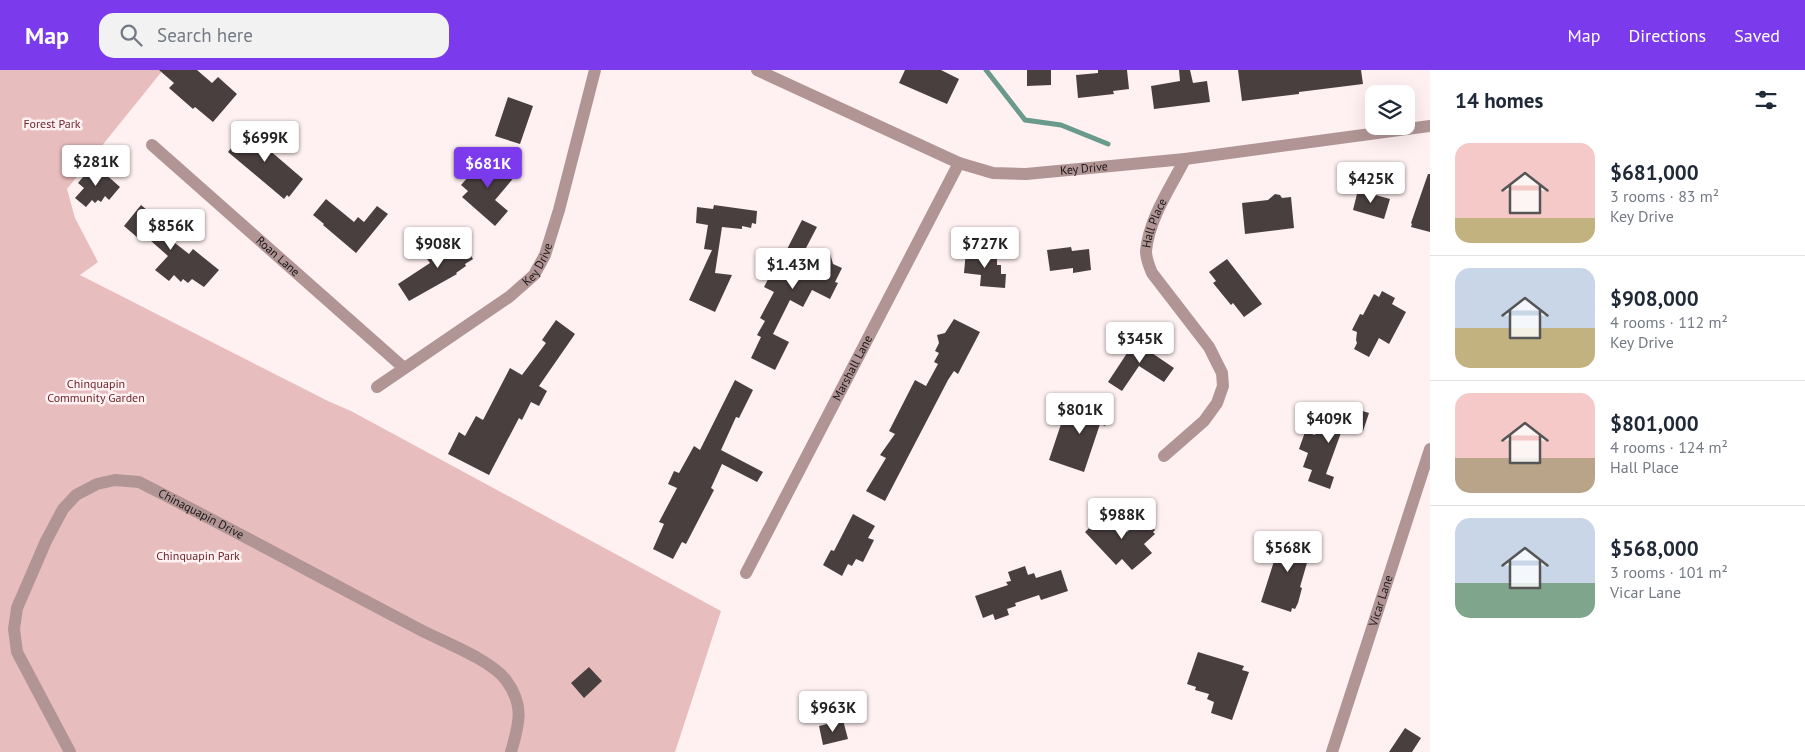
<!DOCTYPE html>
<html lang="en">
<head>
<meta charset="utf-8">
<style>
	:root { --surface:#fff; --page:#f2f2f3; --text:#1f2937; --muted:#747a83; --line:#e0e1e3; --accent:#7c3aed }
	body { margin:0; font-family:"PT Sans",sans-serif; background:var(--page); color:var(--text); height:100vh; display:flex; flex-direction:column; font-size:19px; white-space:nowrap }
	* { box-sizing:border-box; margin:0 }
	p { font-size:16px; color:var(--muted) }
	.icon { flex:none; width:28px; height:28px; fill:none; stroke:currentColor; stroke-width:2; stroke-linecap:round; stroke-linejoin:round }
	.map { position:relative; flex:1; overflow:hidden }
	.panel { display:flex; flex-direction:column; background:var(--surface); width:375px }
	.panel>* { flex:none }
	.controls { position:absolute; left:1365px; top:15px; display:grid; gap:10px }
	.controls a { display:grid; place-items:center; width:50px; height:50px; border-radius:10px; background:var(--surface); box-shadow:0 5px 20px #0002; font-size:25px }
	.price { position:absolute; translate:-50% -42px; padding:0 11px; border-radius:5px; background:#fff; color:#222; font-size:16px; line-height:32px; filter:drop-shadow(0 1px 2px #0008) }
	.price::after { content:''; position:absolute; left:50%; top:30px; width:15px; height:11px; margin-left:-8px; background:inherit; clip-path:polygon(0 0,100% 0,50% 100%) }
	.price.active { background:var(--accent); color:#fff }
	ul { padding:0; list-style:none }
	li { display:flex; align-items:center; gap:15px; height:125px; padding:0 25px }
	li+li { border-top:1px solid var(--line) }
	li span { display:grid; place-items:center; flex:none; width:140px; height:100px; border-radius:15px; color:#555 }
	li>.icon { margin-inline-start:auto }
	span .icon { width:60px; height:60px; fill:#fffc; stroke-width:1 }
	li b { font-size:21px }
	h2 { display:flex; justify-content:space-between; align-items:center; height:60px; padding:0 25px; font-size:21px }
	header { display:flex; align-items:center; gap:30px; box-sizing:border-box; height:70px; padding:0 25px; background:var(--accent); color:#fff }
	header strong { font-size:24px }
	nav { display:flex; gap:28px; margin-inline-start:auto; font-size:18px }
	.search { width:350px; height:45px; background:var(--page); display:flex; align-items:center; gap:12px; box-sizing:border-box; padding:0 18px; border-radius:15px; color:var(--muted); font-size:19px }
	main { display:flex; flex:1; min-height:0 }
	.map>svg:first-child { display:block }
	.green { fill:#e8bdbe }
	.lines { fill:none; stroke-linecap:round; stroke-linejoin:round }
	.stream { stroke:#6a9a8c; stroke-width:5 }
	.building { fill:#4a3f3f }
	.minor { stroke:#b19595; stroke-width:12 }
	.labels { text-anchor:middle; stroke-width:5; stroke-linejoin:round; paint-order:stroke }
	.park-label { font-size:12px; fill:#6f252d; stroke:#fff1f1 }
	.street-label { font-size:12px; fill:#1a1616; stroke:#fff1f1 }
</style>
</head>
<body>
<header>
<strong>Map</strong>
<div class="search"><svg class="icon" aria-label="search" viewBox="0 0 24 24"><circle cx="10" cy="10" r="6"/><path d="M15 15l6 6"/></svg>Search here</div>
<nav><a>Map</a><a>Directions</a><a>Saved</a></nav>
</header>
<main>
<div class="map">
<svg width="1430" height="682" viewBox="0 0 1430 682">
	<rect width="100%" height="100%" fill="#fff1f1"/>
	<path class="green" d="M 0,0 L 163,0 L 67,119 L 75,148 L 98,192 L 80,205 L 328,331 L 351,341 L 721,541 L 675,682 L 0,682 Z"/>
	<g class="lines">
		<path class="stream" d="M 986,0 L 1025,50 L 1061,55 L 1108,74"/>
	</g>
	<path class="building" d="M 159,0 L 197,0 L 212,13 L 218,7 L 237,24 L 213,52 L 195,37 L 193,39 L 169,18 L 174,13 Z
		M 905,0 L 941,0 L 959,9 L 947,34 L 899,13 Z
		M 1027,0 L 1051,0 L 1051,15 L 1027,16 Z
		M 1098,0 L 1127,0 L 1129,19 L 1113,21 L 1114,24 L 1078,28 L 1076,5 L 1098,3 Z
		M 1179,0 L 1190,0 L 1193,13 L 1207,11 L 1210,32 L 1154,39 L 1151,16 L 1180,11 Z
		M 1238,0 L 1361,0 L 1363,14 L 1299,22 L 1299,24 L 1242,31 Z
		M 508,27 L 533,36 L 520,74 L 495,66 Z
		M 248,56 L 273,74 L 268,79 L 303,109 L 289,127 L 287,125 L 284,129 L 228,82 Z
		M 495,88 L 516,105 L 495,130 L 508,141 L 495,156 L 462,127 L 468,121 L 461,115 L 469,106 L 468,101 L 471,94 L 477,95 L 484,100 Z
		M 94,94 L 120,117 L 109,130 L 105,126 L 101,132 L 98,130 L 95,133 L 92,130 L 86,137 L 75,128 L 84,118 L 78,113 Z
		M 1428,104 L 1430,104 L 1430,162 L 1411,157 L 1412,154 L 1411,153 Z
		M 1358,120 L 1390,129 L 1384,149 L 1353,140 Z
		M 1275,124 L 1280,125 L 1282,128 L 1291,127 L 1294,158 L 1245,164 L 1242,133 L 1268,130 Z
		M 326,129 L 354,152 L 358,147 L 364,152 L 377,136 L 388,144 L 356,183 L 323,155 L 324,154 L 313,145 Z
		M 141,135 L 166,156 L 161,162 L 189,184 L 193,179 L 219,200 L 204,217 L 192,209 L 188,213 L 183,209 L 181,212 L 174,205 L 169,211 L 155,200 L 168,186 L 142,163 L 138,168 L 124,156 Z
		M 714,135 L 757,141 L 756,154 L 752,153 L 751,158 L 742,156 L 742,159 L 722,157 L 715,203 L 732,205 L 715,242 L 689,230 L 712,180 L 704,179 L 708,155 L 696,153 L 697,137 L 713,139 Z
		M 802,150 L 817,157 L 806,178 L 821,186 L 830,183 L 833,194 L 842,198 L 835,212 L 838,213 L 830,229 L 812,220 L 803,237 L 790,230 L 773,264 L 789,272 L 775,300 L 751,288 L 761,267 L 757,265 L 765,251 L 760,248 L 774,222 L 764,217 L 779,188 L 782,189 Z
		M 461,166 L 470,180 L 468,181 L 473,189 L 465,194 L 466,196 L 456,203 L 457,204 L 409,231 L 398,214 L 430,193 L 427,189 Z
		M 1071,177 L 1072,181 L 1089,179 L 1091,200 L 1073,203 L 1073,198 L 1050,201 L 1047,180 Z
		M 966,181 L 997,183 L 997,195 L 1001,195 L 1001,204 L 1006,204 L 1005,218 L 980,216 L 981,205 L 964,203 Z
		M 1227,189 L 1262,234 L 1244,247 L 1233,233 L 1231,235 L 1213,213 L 1216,211 L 1209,202 Z
		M 1382,221 L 1395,228 L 1392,234 L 1406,242 L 1389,274 L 1379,268 L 1369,287 L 1354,279 L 1357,273 L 1356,270 L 1357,262 L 1352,260 L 1360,244 L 1363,245 L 1374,224 L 1379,227 Z
		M 954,249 L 980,262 L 958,304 L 954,301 L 948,310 L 885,431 L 866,421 L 886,388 L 880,385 L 895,364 L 889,361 L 915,310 L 926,316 L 938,294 L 934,292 L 939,283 L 935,281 L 939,273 L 937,265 L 945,263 Z
		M 556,250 L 575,264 L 539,316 L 547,321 L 539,336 L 531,332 L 522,350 L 519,348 L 489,405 L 448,384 L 459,362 L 465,366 L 476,346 L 483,350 L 510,298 L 522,305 L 546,273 L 542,270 Z
		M 1139,265 L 1153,274 L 1149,281 L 1174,298 L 1164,312 L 1139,296 L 1122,321 L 1108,312 Z
		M 735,310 L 753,320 L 739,348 L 736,347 L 721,380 L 763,402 L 757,412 L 722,394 L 711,418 L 714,420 L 686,474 L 682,472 L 673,489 L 653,479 L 664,454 L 659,452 L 677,418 L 668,414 L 674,401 L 679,403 L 694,376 L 700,380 Z
		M 1087,327 L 1112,335 L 1105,356 L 1100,354 L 1084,402 L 1049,390 L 1063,348 L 1068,350 L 1071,340 L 1082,344 Z
		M 1350,337 L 1369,343 L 1363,361 L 1348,356 L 1346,362 L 1342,360 L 1326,404 L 1334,407 L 1330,419 L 1308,411 L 1312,400 L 1303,397 L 1308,383 L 1299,379 L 1305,362 L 1315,365 L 1317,360 L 1332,351 L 1337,338 L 1344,340 Z
		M 1107,441 L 1127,462 L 1141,450 L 1142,452 L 1145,449 L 1155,460 L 1153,462 L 1155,464 L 1144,474 L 1152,483 L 1132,500 L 1122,489 L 1116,495 L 1085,462 Z
		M 853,444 L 875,456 L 868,468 L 874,470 L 863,492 L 856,489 L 852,496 L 848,494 L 842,506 L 823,495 L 831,480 L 834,481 Z
		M 1283,463 L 1313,472 L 1300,517 L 1302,518 L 1298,533 L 1295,539 L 1292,538 L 1291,542 L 1261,532 Z
		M 1025,496 L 1028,505 L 1034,503 L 1036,508 L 1061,500 L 1068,521 L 1041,530 L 1039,525 L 1015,533 L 1016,536 L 1007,539 L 1009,545 L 995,550 L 993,544 L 983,548 L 975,526 L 1008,515 L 1006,512 L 1011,511 L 1008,502 Z
		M 1198,582 L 1244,596 L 1242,600 L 1249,602 L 1232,650 L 1211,643 L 1214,632 L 1207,629 L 1209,624 L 1195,620 L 1196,617 L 1187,614 Z
		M 589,597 L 602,611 L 584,628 L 571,613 Z
		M 843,650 L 848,669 L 823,675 L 819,656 Z
		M 1405,658 L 1421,668 L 1412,682 L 1389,682 Z"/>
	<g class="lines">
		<g class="minor">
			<path id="s1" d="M 757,0 L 959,93 L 993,103 L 1026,104 L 1185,89 L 1430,56"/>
			<path id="s2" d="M 152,75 L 404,298"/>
			<path id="s3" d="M 377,317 L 509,227 L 534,205 L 545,185 L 559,140 L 595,0"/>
			<path id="s4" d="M 1164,386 L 1204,351 L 1217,333 L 1223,316 L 1222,303 L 1209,277 L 1152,203 C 1149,196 1146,189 1146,181 C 1149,148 1171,117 1185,89"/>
			<path id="s5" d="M 746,503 L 959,93"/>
			<path id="s6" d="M 70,682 L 17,582 L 14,559 L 17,538 L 46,471 L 63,439 L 76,425 L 97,414 L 115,410 L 139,412 C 232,459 323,509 415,557 C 440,571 489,588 506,610 C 525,636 519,654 511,682"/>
			<path id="s7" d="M 1332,682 L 1430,379"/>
		</g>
	</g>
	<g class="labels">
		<g class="park-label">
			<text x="52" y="58">Forest Park</text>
			<text x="96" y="318">Chinquapin<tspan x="96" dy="14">Community Garden</tspan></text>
			<text x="198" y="490">Chinquapin Park</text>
		</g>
		<g class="street-label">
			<text dy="4" stroke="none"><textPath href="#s1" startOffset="349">Key Drive</textPath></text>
			<text dy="4" stroke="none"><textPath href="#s4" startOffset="281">Hall Place</textPath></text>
			<text dy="4" stroke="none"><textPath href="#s2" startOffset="168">Roan Lane</textPath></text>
			<text dy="4" stroke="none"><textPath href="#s3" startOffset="204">Key Drive</textPath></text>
			<text dy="4" stroke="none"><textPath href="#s5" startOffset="231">Marshall Lane</textPath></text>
			<text dy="4" stroke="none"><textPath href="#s6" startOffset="422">Chinaquapin Drive</textPath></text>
			<text dy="4" stroke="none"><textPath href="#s7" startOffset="159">Vicar Lane</textPath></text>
		</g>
	</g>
</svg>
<div class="controls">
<a><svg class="icon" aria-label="layers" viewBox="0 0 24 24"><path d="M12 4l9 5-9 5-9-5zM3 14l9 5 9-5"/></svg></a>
</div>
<b class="price" style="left:265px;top:93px">$699K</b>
<b class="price" style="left:96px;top:117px">$281K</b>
<b class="price active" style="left:488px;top:119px">$681K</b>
<b class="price" style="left:1371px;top:134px">$425K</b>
<b class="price" style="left:171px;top:181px">$856K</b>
<b class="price" style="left:438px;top:199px">$908K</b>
<b class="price" style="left:985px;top:199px">$727K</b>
<b class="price" style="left:793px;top:220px">$1.43M</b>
<b class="price" style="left:1140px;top:294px">$345K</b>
<b class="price" style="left:1080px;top:365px">$801K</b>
<b class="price" style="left:1329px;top:374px">$409K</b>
<b class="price" style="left:1122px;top:470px">$988K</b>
<b class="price" style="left:1288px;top:503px">$568K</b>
<b class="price" style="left:833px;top:663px">$963K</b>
</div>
<section class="panel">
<h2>14 homes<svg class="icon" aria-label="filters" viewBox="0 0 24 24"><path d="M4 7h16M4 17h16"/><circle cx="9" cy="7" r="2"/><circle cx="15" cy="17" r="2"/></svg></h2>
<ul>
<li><span style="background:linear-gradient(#f6c9c9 75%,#c2b280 0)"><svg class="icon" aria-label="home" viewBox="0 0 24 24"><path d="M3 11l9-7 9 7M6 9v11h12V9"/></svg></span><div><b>$681,000</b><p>3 rooms · 83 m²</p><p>Key Drive</p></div></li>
<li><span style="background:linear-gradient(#c9d6e8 60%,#c2b280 0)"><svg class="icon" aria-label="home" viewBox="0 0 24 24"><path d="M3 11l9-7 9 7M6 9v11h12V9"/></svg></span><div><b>$908,000</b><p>4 rooms · 112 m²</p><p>Key Drive</p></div></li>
<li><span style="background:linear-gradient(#f6c9c9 65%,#b9a48a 0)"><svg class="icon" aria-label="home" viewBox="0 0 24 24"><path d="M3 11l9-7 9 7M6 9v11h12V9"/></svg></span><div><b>$801,000</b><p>4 rooms · 124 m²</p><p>Hall Place</p></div></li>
<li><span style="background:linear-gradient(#c9d6e8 65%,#7fa58c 0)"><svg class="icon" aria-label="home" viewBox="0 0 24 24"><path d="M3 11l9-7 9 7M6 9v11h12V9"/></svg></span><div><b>$568,000</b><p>3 rooms · 101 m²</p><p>Vicar Lane</p></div></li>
</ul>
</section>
</main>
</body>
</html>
